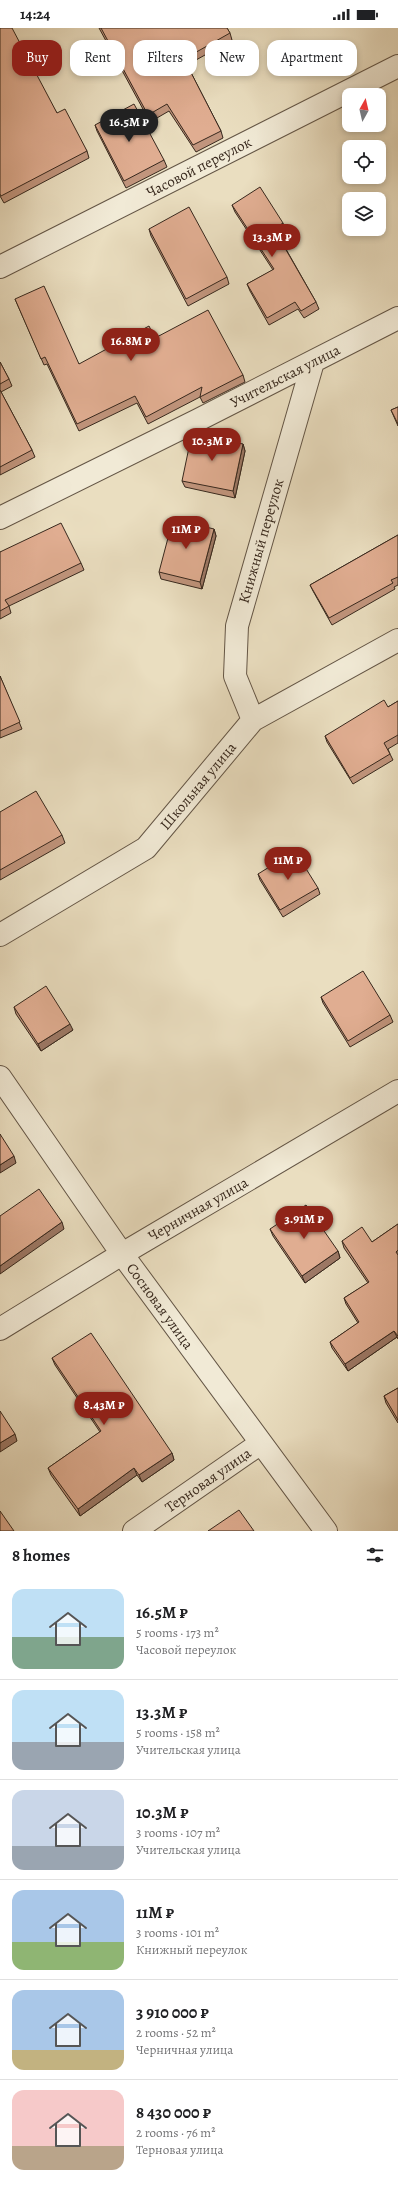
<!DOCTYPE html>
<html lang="en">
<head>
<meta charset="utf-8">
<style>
	:root { --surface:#fff; --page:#f2f2f2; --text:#202124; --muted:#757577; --line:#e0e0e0; --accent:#8f2418 }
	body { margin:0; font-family:Alegreya,serif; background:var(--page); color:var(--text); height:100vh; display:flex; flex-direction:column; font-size:15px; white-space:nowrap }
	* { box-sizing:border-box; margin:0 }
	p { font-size:13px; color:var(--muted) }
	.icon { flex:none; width:22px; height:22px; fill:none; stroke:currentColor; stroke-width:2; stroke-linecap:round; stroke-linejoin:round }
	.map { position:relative; height:1503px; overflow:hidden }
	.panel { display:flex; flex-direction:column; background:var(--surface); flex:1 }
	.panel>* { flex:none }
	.guide { position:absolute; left:12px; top:12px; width:374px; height:36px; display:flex; gap:8px }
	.needle { width:26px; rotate:8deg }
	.tools { position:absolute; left:342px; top:60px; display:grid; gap:8px }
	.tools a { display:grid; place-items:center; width:44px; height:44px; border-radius:8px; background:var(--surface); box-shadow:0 2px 6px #0003; font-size:20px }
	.price { position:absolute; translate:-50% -34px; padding:0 9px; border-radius:14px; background:var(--accent); color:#fff; font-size:13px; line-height:26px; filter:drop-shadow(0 1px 2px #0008) }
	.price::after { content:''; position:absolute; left:50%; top:24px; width:12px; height:9px; margin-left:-6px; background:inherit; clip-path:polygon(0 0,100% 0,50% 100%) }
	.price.current { background:#222; color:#fff }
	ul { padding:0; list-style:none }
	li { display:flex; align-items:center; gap:12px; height:100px; padding:0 12px }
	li+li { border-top:1px solid var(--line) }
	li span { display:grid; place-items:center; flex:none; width:112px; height:80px; border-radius:12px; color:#555 }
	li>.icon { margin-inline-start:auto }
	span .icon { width:48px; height:48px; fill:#fffc; stroke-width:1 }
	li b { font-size:17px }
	h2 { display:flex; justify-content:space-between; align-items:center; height:48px; padding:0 12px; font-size:17px }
	.chip { padding:0 14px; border-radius:12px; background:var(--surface); box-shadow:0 2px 6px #0003; font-size:14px; line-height:36px }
	.chip.current { background:var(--accent); color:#fff }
	.status { display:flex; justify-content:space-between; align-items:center; height:28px; padding:0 20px; background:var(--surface); direction:ltr }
	.status svg { height:11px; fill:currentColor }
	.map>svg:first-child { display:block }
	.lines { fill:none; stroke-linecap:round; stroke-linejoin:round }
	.minor-casing { stroke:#645646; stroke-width:24 }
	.minor { stroke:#f1ead6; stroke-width:22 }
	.wall { fill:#c1957d; stroke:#37281d }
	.shaded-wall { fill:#9d7966; stroke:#37281d }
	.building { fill:#e0ad91; stroke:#37281d }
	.labels { text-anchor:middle; stroke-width:3; stroke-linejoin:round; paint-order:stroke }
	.street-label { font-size:15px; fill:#37281d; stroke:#f1ead6 }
</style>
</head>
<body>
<div class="status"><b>14:24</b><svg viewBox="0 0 49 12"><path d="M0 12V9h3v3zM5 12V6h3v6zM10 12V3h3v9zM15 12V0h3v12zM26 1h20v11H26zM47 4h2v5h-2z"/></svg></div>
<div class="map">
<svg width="398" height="1503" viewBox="0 0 398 1503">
	<rect width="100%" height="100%" fill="#eadec0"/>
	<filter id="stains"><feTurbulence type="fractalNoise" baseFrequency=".005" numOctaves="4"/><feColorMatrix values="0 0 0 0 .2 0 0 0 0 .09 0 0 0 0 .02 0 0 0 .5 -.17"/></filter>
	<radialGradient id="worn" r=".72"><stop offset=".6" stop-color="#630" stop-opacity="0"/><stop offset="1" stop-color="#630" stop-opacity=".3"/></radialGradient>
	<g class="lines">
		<g class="minor-casing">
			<path id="minor" d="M 0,239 L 398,38
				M 0,490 L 198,392 L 398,290
				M 253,692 L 235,648 L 237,598 L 313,334
				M 0,907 L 146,820 L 253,692 L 398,612
				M 0,1049 L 122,1226 L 326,1503
				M 0,1301 L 122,1226 L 398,1063
				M 134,1503 L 261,1415"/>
		</g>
		<use href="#minor" class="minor"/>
	</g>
	<path class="wall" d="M 0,0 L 57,85 L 87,123 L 89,130 L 4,175 L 0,168 Z
		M 99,0 L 227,0 L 230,5 L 232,12 L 187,37 L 221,103 L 223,110 L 196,124 L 169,83 L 150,94 Z
		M 95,97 L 164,132 L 167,139 L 126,160 L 97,103 Z
		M 232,177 L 286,202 L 278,207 L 316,274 L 319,281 L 304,290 L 298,281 L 269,297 L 250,263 L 247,256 L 273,242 L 235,184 Z
		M 149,201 L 227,249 L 229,256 L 188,278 L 151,208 Z
		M 15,271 L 79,336 L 243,347 L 245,354 L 203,375 L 200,369 L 148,396 L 137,375 L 79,403 L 47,336 L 44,337 Z
		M 0,334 L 9,351 L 12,358 L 1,364 L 32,422 L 35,429 L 0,447 Z
		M 398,379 L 398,398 L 391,382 Z
		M 243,416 L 245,423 L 235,470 L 185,459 L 182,453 Z
		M 214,501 L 216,508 L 202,561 L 161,551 L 159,544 Z
		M 398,507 L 398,557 L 394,559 L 395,561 L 332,597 L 313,563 L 310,557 Z
		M 0,524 L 81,535 L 84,542 L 9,578 L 11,585 L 0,591 Z
		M 0,648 L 22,701 L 0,710 Z
		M 398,673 L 398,715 L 388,721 L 390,726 L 393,732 L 353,756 L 327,714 L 325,708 L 388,679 Z
		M 0,784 L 62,807 L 65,815 L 0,852 Z
		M 258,846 L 318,860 L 320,866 L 283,889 L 260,852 Z
		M 321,969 L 390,987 L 393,994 L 350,1019 L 323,975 Z
		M 14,979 L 73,1002 L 41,1023 L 16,986 Z
		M 398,1196 L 398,1311 L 397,1309 L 348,1343 L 332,1320 L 330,1314 L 358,1295 L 346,1276 L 344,1270 L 368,1255 L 344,1220 L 342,1213 L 372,1214 Z
		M 270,1201 L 338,1223 L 340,1230 L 305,1255 L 273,1208 Z
		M 52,1330 L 172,1425 L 174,1432 L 142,1454 L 137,1447 L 80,1488 L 51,1447 L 48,1440 L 100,1404 L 55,1337 Z
		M 398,1360 L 398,1395 L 386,1375 L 384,1368 Z"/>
	<path class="shaded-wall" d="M 283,195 L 286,202 L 277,208 L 274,201 Z
		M 243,416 L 245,423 L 235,470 L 233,463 Z
		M 214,501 L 216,508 L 202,561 L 200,554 Z
		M 70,996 L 73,1002 L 41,1023 L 38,1016 Z
		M 14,1128 L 16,1135 L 0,1145 L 0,1137 Z
		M 62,1194 L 64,1201 L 0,1246 L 0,1238 Z
		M 338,1223 L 340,1230 L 305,1255 L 302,1248 Z
		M 394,1303 L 397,1309 L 348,1343 L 345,1336 Z
		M 15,1406 L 17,1413 L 0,1424 L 0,1415 Z
		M 172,1425 L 174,1432 L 142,1454 L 139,1447 Z
		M 134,1440 L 137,1447 L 80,1488 L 78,1481 Z"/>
	<path class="building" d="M 0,0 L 12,0 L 57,85 L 65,81 L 87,123 L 1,168 L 0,166 Z
		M 101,0 L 227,0 L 230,5 L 184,31 L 221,103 L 193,117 L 167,76 L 148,87 Z
		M 134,76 L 164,132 L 124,153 L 95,97 Z
		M 260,159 L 283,195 L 274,201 L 316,274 L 301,283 L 295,274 L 267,290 L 247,256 L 274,241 L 232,177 Z
		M 189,179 L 227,249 L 186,271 L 149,201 Z
		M 44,258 L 79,336 L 149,298 L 155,310 L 208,282 L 243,347 L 200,369 L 202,359 L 146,389 L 135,368 L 77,396 L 45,329 L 41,331 L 15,271 Z
		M 0,334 L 9,351 L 0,356 Z
		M 0,362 L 32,422 L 0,439 Z
		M 398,379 L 398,396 L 391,382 Z
		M 192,405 L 243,416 L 233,463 L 182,453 Z
		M 173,491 L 214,501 L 200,554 L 159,544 Z
		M 61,495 L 81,535 L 5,572 L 9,578 L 0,583 L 0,524 Z
		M 398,507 L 398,549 L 391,552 L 393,555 L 329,590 L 310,557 Z
		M 0,648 L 20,694 L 0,703 Z
		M 384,672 L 388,679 L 398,673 L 398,707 L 384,715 L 390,726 L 350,750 L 325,708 Z
		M 36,763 L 62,807 L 0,842 L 0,784 Z
		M 295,823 L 318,860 L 280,882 L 258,846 Z
		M 363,943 L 390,987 L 348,1013 L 321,969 Z
		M 46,958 L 70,996 L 38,1016 L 14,979 Z
		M 0,1106 L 14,1128 L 0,1137 Z
		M 39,1161 L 62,1194 L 0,1238 L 0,1188 Z
		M 306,1177 L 338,1223 L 302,1248 L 270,1201 Z
		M 398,1196 L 398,1222 L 396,1224 L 398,1227 L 398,1308 L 394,1303 L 345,1336 L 330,1314 L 359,1294 L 344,1270 L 369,1254 L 342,1213 L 362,1199 L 372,1214 Z
		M 91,1305 L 172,1425 L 139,1447 L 134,1440 L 78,1481 L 48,1440 L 101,1403 L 52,1330 Z
		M 398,1360 L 398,1392 L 384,1368 Z
		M 0,1383 L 15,1406 L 0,1415 Z
		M 239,1482 L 254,1503 L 208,1503 Z
		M 0,1483 L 14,1503 L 0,1503 Z"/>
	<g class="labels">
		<g class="street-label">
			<text transform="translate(199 139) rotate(-27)" y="5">Часовой переулок</text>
			<text transform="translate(285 348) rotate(-27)" y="5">Учительская улица</text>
			<text transform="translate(261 513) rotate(-74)" y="5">Книжный переулок</text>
			<text transform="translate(198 758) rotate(-50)" y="5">Школьная улица</text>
			<text transform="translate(198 1181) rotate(-30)" y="5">Черничная улица</text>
			<text transform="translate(160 1278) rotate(54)" y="5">Сосновая улица</text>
			<text transform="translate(208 1452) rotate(-35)" y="5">Терновая улица</text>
		</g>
	</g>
	<rect width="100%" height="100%" filter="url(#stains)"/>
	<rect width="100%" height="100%" fill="url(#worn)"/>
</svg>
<div class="tools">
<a><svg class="needle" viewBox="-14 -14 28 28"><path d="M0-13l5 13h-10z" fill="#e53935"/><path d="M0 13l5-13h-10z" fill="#757577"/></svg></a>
<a><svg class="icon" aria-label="locate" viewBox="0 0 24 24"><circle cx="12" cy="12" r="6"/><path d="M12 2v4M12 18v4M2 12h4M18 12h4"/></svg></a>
<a><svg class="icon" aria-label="layers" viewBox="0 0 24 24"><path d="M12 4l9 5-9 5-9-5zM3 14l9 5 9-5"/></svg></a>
</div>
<b class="price current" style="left:129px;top:115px">16.5M ₽</b>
<b class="price" style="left:272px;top:230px">13.3M ₽</b>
<b class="price" style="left:131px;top:334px">16.8M ₽</b>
<b class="price" style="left:212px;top:434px">10.3M ₽</b>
<b class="price" style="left:186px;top:522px">11M ₽</b>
<b class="price" style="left:288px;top:853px">11M ₽</b>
<b class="price" style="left:304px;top:1212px">3.91M ₽</b>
<b class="price" style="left:104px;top:1398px">8.43M ₽</b>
<div class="guide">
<a class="chip current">Buy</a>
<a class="chip">Rent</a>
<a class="chip">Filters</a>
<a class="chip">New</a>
<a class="chip">Apartment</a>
</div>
</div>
<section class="panel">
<h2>8 homes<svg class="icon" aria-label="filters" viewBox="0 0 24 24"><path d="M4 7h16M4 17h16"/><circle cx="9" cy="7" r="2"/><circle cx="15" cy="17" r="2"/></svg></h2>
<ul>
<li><span style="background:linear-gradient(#bfe0f5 60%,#7fa58c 0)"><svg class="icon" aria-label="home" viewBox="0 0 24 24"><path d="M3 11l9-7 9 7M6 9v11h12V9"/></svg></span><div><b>16.5M ₽</b><p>5 rooms · 173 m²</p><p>Часовой переулок</p></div></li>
<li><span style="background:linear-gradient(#bfe0f5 65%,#9aa5b1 0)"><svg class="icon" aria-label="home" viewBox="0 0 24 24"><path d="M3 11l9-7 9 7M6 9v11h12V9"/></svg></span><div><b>13.3M ₽</b><p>5 rooms · 158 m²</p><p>Учительская улица</p></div></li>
<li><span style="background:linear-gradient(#c9d6e8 70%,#9aa5b1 0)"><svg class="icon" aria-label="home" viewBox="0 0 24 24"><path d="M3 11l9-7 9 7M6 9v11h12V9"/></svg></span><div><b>10.3M ₽</b><p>3 rooms · 107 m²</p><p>Учительская улица</p></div></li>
<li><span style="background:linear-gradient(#a9c7e8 65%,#8fb573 0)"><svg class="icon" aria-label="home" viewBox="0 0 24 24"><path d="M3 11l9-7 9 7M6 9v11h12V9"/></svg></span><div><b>11M ₽</b><p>3 rooms · 101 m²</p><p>Книжный переулок</p></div></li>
<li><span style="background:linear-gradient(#a9c7e8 75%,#c2b280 0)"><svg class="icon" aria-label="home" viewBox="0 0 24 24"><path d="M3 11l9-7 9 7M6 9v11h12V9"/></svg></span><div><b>3 910 000 ₽</b><p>2 rooms · 52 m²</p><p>Черничная улица</p></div></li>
<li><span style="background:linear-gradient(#f6c9c9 70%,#b9a48a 0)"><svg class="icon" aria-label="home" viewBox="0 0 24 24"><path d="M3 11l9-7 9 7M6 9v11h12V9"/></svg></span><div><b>8 430 000 ₽</b><p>2 rooms · 76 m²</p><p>Терновая улица</p></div></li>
</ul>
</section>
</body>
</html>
